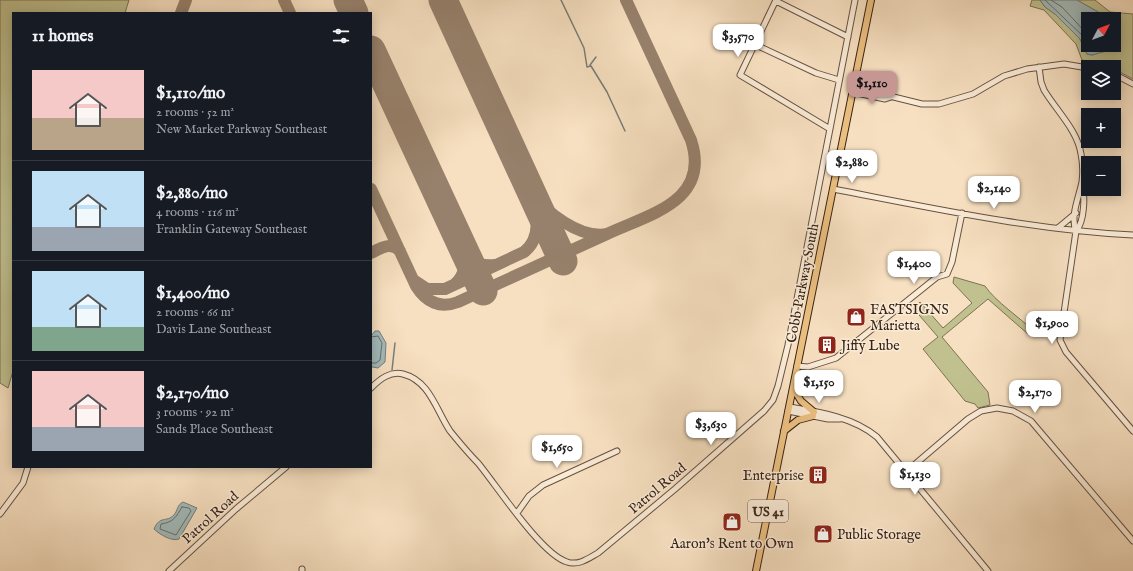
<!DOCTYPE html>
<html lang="en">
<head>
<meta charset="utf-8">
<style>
	:root { --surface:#171b24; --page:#242831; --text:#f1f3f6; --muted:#9ea1a6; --line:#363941; --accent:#c59692 }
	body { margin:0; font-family:"IM FELL English",serif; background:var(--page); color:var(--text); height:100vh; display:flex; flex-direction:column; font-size:15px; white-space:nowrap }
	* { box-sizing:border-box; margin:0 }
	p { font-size:13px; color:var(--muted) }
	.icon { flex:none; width:22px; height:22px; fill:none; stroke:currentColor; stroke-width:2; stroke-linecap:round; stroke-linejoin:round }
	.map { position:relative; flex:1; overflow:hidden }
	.sheet { position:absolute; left:12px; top:12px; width:360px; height:456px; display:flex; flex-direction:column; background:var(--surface); border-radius:0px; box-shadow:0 2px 10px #0003 }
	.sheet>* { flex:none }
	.needle { width:26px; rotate:49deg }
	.fabs { position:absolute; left:1081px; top:12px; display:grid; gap:8px }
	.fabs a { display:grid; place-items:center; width:40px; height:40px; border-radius:0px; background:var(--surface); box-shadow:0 2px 10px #0003; font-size:20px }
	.price { position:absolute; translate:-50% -34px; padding:0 9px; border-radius:8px; background:#fff; color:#222; font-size:13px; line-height:26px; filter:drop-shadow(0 1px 2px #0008) }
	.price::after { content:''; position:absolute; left:50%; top:24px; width:12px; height:9px; margin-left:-6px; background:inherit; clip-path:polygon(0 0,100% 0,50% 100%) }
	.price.selected { background:var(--accent); color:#111 }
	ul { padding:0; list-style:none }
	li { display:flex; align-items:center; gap:12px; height:100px; padding:0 20px }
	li+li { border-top:1px solid var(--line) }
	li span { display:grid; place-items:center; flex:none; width:112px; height:80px; border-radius:0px; color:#555 }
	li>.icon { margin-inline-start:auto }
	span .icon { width:48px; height:48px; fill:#fffc; stroke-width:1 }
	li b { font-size:17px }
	h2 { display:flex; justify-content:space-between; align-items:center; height:48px; padding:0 20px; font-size:17px }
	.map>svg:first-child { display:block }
	.green { fill:#c1c190; stroke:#7c7253 }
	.water { fill:#a1bbbc; stroke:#777e7a }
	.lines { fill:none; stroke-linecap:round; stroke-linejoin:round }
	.shore { stroke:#6c6e69; stroke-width:1 }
	.stream { stroke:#777e7a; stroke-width:1.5 }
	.taxiway { stroke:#97816c; stroke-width:12 }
	.runway { stroke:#97816c; stroke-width:29 }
	.minor-casing { stroke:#675241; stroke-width:7 }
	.major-casing { stroke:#372216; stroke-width:8 }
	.minor { stroke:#faebd7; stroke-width:5 }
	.major { stroke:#ecc080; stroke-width:6 }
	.labels { text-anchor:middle; stroke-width:3; stroke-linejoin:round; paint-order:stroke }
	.shield { fill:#faebd7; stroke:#725e50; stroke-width:1 }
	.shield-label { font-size:13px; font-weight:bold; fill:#372216 }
	.street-label { font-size:14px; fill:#372216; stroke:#faebd7 }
	.poi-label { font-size:14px; fill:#372216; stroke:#faebd7; text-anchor:start }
</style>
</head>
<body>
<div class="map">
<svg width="1133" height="571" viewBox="0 0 1133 571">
	<rect width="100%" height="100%" fill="#f7e0c1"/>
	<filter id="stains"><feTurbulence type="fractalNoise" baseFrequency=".005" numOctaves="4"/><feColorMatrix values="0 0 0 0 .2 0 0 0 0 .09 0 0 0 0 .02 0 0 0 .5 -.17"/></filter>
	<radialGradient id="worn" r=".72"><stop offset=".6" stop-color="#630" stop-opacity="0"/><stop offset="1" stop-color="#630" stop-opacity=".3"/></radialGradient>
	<path class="green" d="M 0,0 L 129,0 L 125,13 L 13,13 L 13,371 L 8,388 L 0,383 Z
		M 1032,0 L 1040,0 L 1045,7 L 1055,14 L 1080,39 L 1087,54 L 1092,55 L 1111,48 L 1112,45 L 1114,45 L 1116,20 L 1115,17 L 1105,16 L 1077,0 L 1095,0 L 1110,12 L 1133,14 L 1133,79 L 1114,69 L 1114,67 L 1082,60 L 1076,44 L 1044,10 L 1030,6 Z
		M 954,277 L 985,286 C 995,301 1020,318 1034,331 L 1037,336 L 1029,335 L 988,299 L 942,337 L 988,392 L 990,405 L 978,408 L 975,404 L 965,401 L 923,349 L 938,337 L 913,308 L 920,302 L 943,328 L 972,303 L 953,283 Z"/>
	<path class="water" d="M 1040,0 L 1077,0 L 1105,16 L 1115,17 L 1116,20 L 1114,35 L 1114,19 L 1088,19 L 1088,45 L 1112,45 L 1110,50 L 1092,55 L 1087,54 L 1080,39 L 1055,14 L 1045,7 Z
		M 375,331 L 379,331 L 386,343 L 385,362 L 378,368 L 372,367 L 371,365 L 371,336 Z
		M 183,502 L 197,508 L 179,539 C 172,542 159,534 154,529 C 160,515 166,523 174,515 C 178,510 177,505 183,502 Z"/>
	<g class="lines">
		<path class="shore" d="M 1045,0 L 1083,36 L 1089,50 L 1106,48 L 1108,45
			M 1051,0 L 1062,7 L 1088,35
			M 371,337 L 378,336 L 382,343 L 380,360 L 376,363 L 371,363
			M 182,507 L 189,508 L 191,511 L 176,535 L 160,529 L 161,524 C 174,522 176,517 182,507 Z"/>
		<path class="stream" d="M 561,0 L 584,48 L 587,67 L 591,66 L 607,92 L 625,131
			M 590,65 L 596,57
			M 392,370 L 395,343"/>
		<path class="taxiway" d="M 284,0 L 290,13
			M 181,13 L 186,0
			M 371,189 L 416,286 C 426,302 440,309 458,302 L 607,234 C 580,239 545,212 531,191
			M 607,234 C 650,214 711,201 691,140 L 626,0
			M 464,251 C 472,261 481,267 495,265
			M 371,253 C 381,248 391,241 400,251
			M 415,281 L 427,289 L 445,289 L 524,252 C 542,238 537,215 532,195
			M 455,284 C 465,275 466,264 464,251"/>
		<path class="runway" d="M 348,0 L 354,13
			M 443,0 L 563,261
			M 371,50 L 483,291"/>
		<g class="minor-casing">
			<path id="minor" d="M 776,0 L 740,75 L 830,129
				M 776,1 L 848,37
				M 754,44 L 816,73 L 839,80
				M 1039,67 L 1041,82 L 1044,90 C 1056,110 1078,131 1081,154 C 1083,163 1083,174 1082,182 C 1079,197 1070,216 1076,231
				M 1114,74 L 1133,84
				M 853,87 L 922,104 L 939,104 L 973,94 L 1004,76 L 1027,69 L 1064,64 L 1088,68
				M 852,92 L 885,99 L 891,97
				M 833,189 C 932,208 1032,230 1133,235
				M 1058,228 L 1076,213
				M 1076,231 L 1060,340 L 1066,352 L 1133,431
				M 1076,231 C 1085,221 1085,195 1082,183
				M 797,366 L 808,367 L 836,358 L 937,277 L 947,274 L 952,262 L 962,213
				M 371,388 C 380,379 390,371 403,374 C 430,381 436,410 450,431 C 459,442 468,453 478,463 C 497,486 541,554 567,562 C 579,566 589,558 598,553 L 675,489 L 764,411 L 773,400 L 778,386 L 788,345 L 855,0
				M 789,407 C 819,412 853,417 877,437 L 988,571
				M 788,411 L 828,419 L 840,419
				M 906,472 L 968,419 L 981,411 L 997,408 L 1013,411 L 1031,421 L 1133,541
				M 517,513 L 529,496 L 543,485 L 617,451
				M 0,514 L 23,483 L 28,467
				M 302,569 L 302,571
				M 169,571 L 236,509 L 286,467"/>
		</g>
		<g class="major-casing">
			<path id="major" d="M 793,388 L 801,401 L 814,412
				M 784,431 L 798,420 L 813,416
				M 756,571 L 871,0"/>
		</g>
		<use href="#minor" class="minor"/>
		<use href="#major" class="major"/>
	</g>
	<defs>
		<g id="shop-square" transform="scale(1)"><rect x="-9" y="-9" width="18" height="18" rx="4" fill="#8f2418" stroke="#faebd7"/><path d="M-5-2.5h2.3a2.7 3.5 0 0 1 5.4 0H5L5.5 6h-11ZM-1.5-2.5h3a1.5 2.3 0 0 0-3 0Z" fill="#fff"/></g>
		<g id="building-square" transform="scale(1)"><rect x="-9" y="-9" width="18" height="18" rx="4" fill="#8f2418" stroke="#faebd7"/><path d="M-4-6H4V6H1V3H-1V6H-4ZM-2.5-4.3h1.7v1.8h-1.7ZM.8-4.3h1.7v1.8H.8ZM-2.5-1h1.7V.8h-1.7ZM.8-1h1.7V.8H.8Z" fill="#fff"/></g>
	</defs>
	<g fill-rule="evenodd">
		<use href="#shop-square" x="856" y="317"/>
		<use href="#building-square" x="827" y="345"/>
		<use href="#building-square" x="818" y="475"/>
		<use href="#shop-square" x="732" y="522"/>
		<use href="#shop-square" x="823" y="534"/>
	</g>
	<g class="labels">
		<rect class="shield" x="748" y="500" width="40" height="22" rx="3"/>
		<g class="shield-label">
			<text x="768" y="516">US 41</text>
		</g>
		<g class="street-label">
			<text transform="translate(802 283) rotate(-79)" y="5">Cobb Parkway South</text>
			<text transform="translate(657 488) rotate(-40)" y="5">Patrol Road</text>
			<text transform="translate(210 517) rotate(-42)" y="5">Patrol Road</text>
		</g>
		<g class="poi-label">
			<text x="870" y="314">FASTSIGNS<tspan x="870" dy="16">Marietta</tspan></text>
			<text x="841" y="350">Jiffy Lube</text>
			<text x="804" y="480" text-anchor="end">Enterprise</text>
			<text x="837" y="539">Public Storage</text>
			<text x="732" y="548" text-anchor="middle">Aaron's Rent to Own</text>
		</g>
	</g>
	<rect width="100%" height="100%" filter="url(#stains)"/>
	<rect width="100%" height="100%" fill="url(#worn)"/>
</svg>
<div class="fabs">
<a><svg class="needle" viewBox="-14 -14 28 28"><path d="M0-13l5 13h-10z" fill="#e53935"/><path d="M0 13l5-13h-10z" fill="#9ea1a6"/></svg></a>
<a><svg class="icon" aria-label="layers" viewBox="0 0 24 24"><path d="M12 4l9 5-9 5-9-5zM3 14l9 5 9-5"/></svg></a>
<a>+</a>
<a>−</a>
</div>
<b class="price" style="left:738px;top:58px">$3,570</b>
<b class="price selected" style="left:872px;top:105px">$1,110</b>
<b class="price" style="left:852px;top:184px">$2,880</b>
<b class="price" style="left:994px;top:210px">$2,140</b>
<b class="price" style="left:914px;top:285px">$1,400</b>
<b class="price" style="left:1052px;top:345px">$1,900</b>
<b class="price" style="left:819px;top:404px">$1,150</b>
<b class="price" style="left:1035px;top:414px">$2,170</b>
<b class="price" style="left:711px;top:446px">$3,630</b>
<b class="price" style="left:557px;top:469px">$1,650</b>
<b class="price" style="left:915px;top:496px">$1,130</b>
<section class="sheet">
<h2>11 homes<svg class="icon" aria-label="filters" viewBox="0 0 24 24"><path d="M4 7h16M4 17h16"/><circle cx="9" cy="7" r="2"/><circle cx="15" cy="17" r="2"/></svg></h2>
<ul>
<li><span style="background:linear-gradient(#f6c9c9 60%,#b9a48a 0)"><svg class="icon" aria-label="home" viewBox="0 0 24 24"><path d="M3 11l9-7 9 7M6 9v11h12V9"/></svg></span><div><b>$1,110/mo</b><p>2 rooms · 52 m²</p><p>New Market Parkway Southeast</p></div></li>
<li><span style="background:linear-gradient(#bfe0f5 70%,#9aa5b1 0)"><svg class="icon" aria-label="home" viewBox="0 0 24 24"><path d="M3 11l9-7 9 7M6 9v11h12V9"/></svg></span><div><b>$2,880/mo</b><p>4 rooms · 116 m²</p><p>Franklin Gateway Southeast</p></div></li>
<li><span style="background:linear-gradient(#bfe0f5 70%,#7fa58c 0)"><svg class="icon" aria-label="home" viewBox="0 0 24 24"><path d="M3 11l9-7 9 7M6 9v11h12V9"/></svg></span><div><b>$1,400/mo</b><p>2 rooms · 66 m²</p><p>Davis Lane Southeast</p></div></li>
<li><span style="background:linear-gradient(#f6c9c9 70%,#9aa5b1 0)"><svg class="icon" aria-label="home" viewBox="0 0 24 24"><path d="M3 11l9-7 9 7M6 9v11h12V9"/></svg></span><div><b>$2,170/mo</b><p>3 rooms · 92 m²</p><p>Sands Place Southeast</p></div></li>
</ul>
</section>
</div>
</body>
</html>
